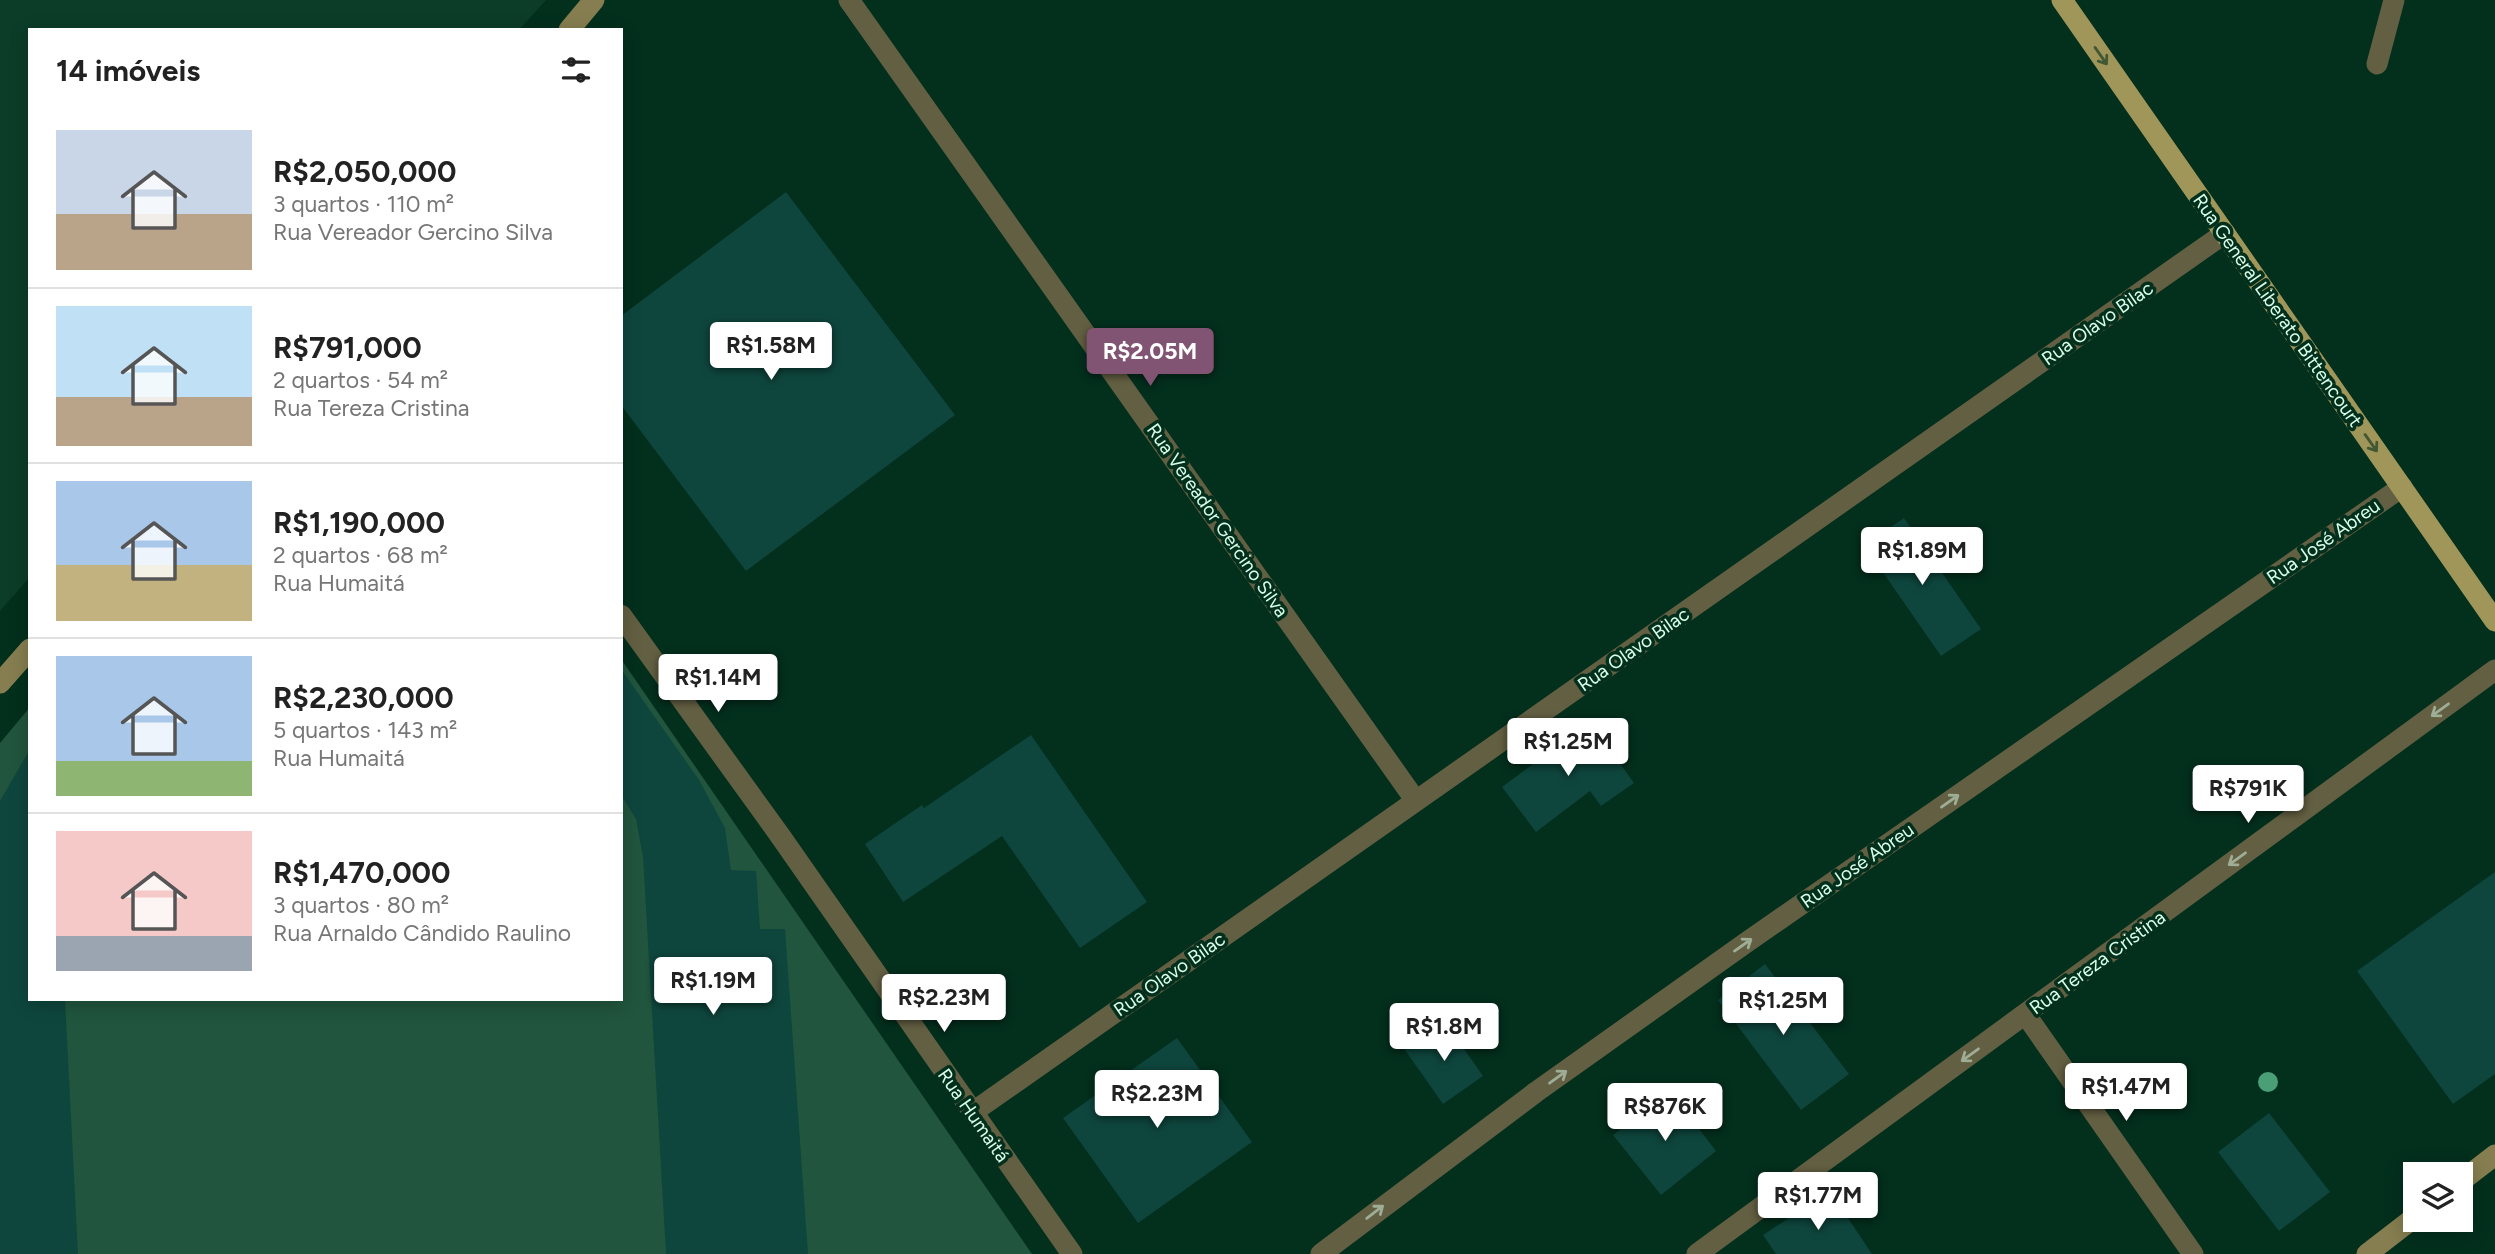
<!DOCTYPE html>
<html lang="pt">
<head>
<meta charset="utf-8">
<style>
	:root { --surface:#fff; --page:#f6f6f6; --text:#222; --muted:#767676; --line:#e0e0e0; --accent:#805472 }
	body { margin:0; font-family:Figtree,sans-serif; background:var(--page); color:var(--text); height:100vh; display:flex; flex-direction:column; font-size:26px; white-space:nowrap }
	* { box-sizing:border-box; margin:0 }
	p { font-size:23px; color:var(--muted) }
	.icon { flex:none; width:38px; height:38px; fill:none; stroke:currentColor; stroke-width:2; stroke-linecap:round; stroke-linejoin:round }
	.map { position:relative; flex:1; overflow:hidden }
	.sheet { position:absolute; left:28px; top:28px; width:595px; height:973px; display:flex; flex-direction:column; background:var(--surface); border-radius:0px; box-shadow:0 4px 18px #0003 }
	.sheet>* { flex:none }
	.controls { position:absolute; left:2403px; top:1162px; display:grid; gap:14px }
	.controls a { display:grid; place-items:center; width:70px; height:70px; border-radius:0px; background:var(--surface); box-shadow:0 4px 18px #0003; font-size:35px }
	.price { position:absolute; translate:-50% -60px; padding:0 16px; border-radius:7px; background:#fff; color:#222; font-size:23px; line-height:46px; filter:drop-shadow(0 2px 4px #0008) }
	.price::after { content:''; position:absolute; left:50%; top:42px; width:21px; height:16px; margin-left:-10px; background:inherit; clip-path:polygon(0 0,100% 0,50% 100%) }
	.price.selected { background:var(--accent); color:#fff }
	ul { padding:0; list-style:none }
	li { display:flex; align-items:center; gap:21px; height:175px; padding:0 28px }
	li+li { border-top:2px solid var(--line) }
	li span { display:grid; place-items:center; flex:none; width:196px; height:140px; border-radius:0px; color:#555 }
	li>.icon { margin-inline-start:auto }
	span .icon { width:84px; height:84px; fill:#fffc; stroke-width:1 }
	li b { font-size:30px }
	h2 { display:flex; justify-content:space-between; align-items:center; height:84px; padding:0 28px; font-size:30px }
	.map>svg:first-child { display:block }
	.built { fill:#0b3d28 }
	.green { fill:#21553d }
	.building { fill:#0e463d }
	.lines { fill:none; stroke-linecap:round; stroke-linejoin:round }
	.street { stroke:#635f42; stroke-width:21 }
	.secondary { stroke:#867e50; stroke-width:21 }
	.primary { stroke:#a09659; stroke-width:21 }
	.tree { fill:#4a9f77 }
	.oneway { stroke:#425835 }
	.oneway2 { stroke:#9eae96 }
	.labels { text-anchor:middle; stroke-width:7; stroke-linejoin:round; paint-order:stroke }
	.street-label { font-size:19px; fill:#d9fee9; stroke:#032f1d }
</style>
</head>
<body>
<div class="map">
<svg width="2495" height="1254" viewBox="0 0 2495 1254">
	<rect width="100%" height="100%" fill="#032f1d"/>
	<path class="built" d="M 0,0 L 546,0 L 519,30 L 30,30 L 30,577 L 0,611 Z"/>
	<path class="green" d="M 621,659 L 1032,1254 L 0,1254 L 0,743 L 30,707 L 30,999 L 621,999 Z"/>
	<path class="building" d="M 786,192 L 955,415 L 746,571 L 621,405 L 621,316 Z
		M 1904,518 L 1981,629 L 1941,656 L 1864,545 Z
		M 621,669 L 699,780 L 725,828 L 731,870 L 756,871 L 760,929 L 785,929 L 808,1254 L 666,1254 L 643,857 L 636,819 L 621,795 Z
		M 1590,722 L 1634,783 L 1601,806 L 1590,791 L 1536,832 L 1502,787 Z
		M 1031,735 L 1147,902 L 1080,948 L 1002,836 L 903,902 L 865,844 L 922,805 L 924,808 Z
		M 30,749 L 30,999 L 65,999 L 78,1254 L 0,1254 L 0,801 Z
		M 2495,872 L 2495,1074 L 2453,1104 L 2357,971 Z
		M 1765,964 L 1849,1074 L 1801,1110 L 1718,1000 Z
		M 1445,1022 L 1483,1076 L 1443,1104 L 1405,1050 Z
		M 1177,1038 L 1252,1142 L 1138,1223 L 1063,1118 Z
		M 1670,1091 L 1716,1151 L 1661,1195 L 1613,1135 Z
		M 2269,1113 L 2330,1192 L 2279,1231 L 2218,1152 Z
		M 1830,1191 L 1872,1254 L 1776,1254 L 1763,1235 Z"/>
	<g class="lines">
		<path class="street" d="M 849,0 L 1416,801
			M 2377,64 L 2394,0
			M 621,615 L 781,837 L 1072,1254
			M 2026,1015 L 2193,1254
			M 973,1112 L 2225,233
			M 1321,1254 L 1536,1092 L 1747,942 L 2402,487
			M 1697,1254 L 2495,670"/>
		<path class="secondary" d="M 569,30 L 594,0
			M 0,683 L 30,649
			M 2460,1182 L 2495,1155
			M 2367,1254 L 2415,1217"/>
		<path class="primary" d="M 2062,0 L 2495,621"/>
	</g>
	<circle class="tree" cx="2268" cy="1082" r="10"/>
	<defs><path id="oneway-shaft" d="M-6 0H5M1.5-3L5.5 0L1.5 3" fill="none" stroke-width="1.6" stroke-linecap="round" stroke-linejoin="round" transform="scale(1.75)"/></defs>
	<g class="oneway">
		<use href="#oneway-shaft" transform="translate(2101 56) rotate(55)"/>
		<use href="#oneway-shaft" transform="translate(2371 443) rotate(55)"/>
	</g>
	<g class="oneway2">
		<use href="#oneway-shaft" transform="translate(2440 710) rotate(144)"/>
		<use href="#oneway-shaft" transform="translate(1950 801) rotate(-35)"/>
		<use href="#oneway-shaft" transform="translate(2237 859) rotate(144)"/>
		<use href="#oneway-shaft" transform="translate(1743 945) rotate(-35)"/>
		<use href="#oneway-shaft" transform="translate(1970 1055) rotate(144)"/>
		<use href="#oneway-shaft" transform="translate(1558 1077) rotate(-36)"/>
		<use href="#oneway-shaft" transform="translate(1375 1212) rotate(-38)"/>
	</g>
	<g class="labels">
		<g class="street-label">
			<text transform="translate(2278 310) rotate(55)" y="7">Rua General Liberato Bittencourt</text>
			<text transform="translate(2097 323) rotate(-35)" y="7">Rua Olavo Bilac</text>
			<text transform="translate(1218 520) rotate(55)" y="7">Rua Vereador Gercino Silva</text>
			<text transform="translate(2323 541) rotate(-35)" y="7">Rua José Abreu</text>
			<text transform="translate(1633 649) rotate(-35)" y="7">Rua Olavo Bilac</text>
			<text transform="translate(1857 865) rotate(-35)" y="7">Rua José Abreu</text>
			<text transform="translate(2097 962) rotate(-36)" y="7">Rua Tereza Cristina</text>
			<text transform="translate(1169 974) rotate(-35)" y="7">Rua Olavo Bilac</text>
			<text transform="translate(974 1115) rotate(55)" y="7">Rua Humaitá</text>
		</g>
	</g>
</svg>
<div class="controls">
<a><svg class="icon" aria-label="layers" viewBox="0 0 24 24"><path d="M12 4l9 5-9 5-9-5zM3 14l9 5 9-5"/></svg></a>
</div>
<b class="price" style="left:771px;top:382px">R$1.58M</b>
<b class="price selected" style="left:1150px;top:388px">R$2.05M</b>
<b class="price" style="left:1922px;top:587px">R$1.89M</b>
<b class="price" style="left:718px;top:714px">R$1.14M</b>
<b class="price" style="left:1568px;top:778px">R$1.25M</b>
<b class="price" style="left:2248px;top:825px">R$791K</b>
<b class="price" style="left:713px;top:1017px">R$1.19M</b>
<b class="price" style="left:944px;top:1034px">R$2.23M</b>
<b class="price" style="left:1783px;top:1037px">R$1.25M</b>
<b class="price" style="left:1444px;top:1063px">R$1.8M</b>
<b class="price" style="left:2126px;top:1123px">R$1.47M</b>
<b class="price" style="left:1157px;top:1130px">R$2.23M</b>
<b class="price" style="left:1665px;top:1143px">R$876K</b>
<b class="price" style="left:1818px;top:1232px">R$1.77M</b>
<section class="sheet">
<h2>14 imóveis<svg class="icon" aria-label="filters" viewBox="0 0 24 24"><path d="M4 7h16M4 17h16"/><circle cx="9" cy="7" r="2"/><circle cx="15" cy="17" r="2"/></svg></h2>
<ul>
<li><span style="background:linear-gradient(#c9d6e8 60%,#b9a48a 0)"><svg class="icon" aria-label="home" viewBox="0 0 24 24"><path d="M3 11l9-7 9 7M6 9v11h12V9"/></svg></span><div><b>R$2,050,000</b><p>3 quartos · 110 m²</p><p>Rua Vereador Gercino Silva</p></div></li>
<li><span style="background:linear-gradient(#bfe0f5 65%,#b9a48a 0)"><svg class="icon" aria-label="home" viewBox="0 0 24 24"><path d="M3 11l9-7 9 7M6 9v11h12V9"/></svg></span><div><b>R$791,000</b><p>2 quartos · 54 m²</p><p>Rua Tereza Cristina</p></div></li>
<li><span style="background:linear-gradient(#a9c7e8 60%,#c2b280 0)"><svg class="icon" aria-label="home" viewBox="0 0 24 24"><path d="M3 11l9-7 9 7M6 9v11h12V9"/></svg></span><div><b>R$1,190,000</b><p>2 quartos · 68 m²</p><p>Rua Humaitá</p></div></li>
<li><span style="background:linear-gradient(#a9c7e8 75%,#8fb573 0)"><svg class="icon" aria-label="home" viewBox="0 0 24 24"><path d="M3 11l9-7 9 7M6 9v11h12V9"/></svg></span><div><b>R$2,230,000</b><p>5 quartos · 143 m²</p><p>Rua Humaitá</p></div></li>
<li><span style="background:linear-gradient(#f6c9c9 75%,#9aa5b1 0)"><svg class="icon" aria-label="home" viewBox="0 0 24 24"><path d="M3 11l9-7 9 7M6 9v11h12V9"/></svg></span><div><b>R$1,470,000</b><p>3 quartos · 80 m²</p><p>Rua Arnaldo Cândido Raulino</p></div></li>
</ul>
</section>
</div>
</body>
</html>
